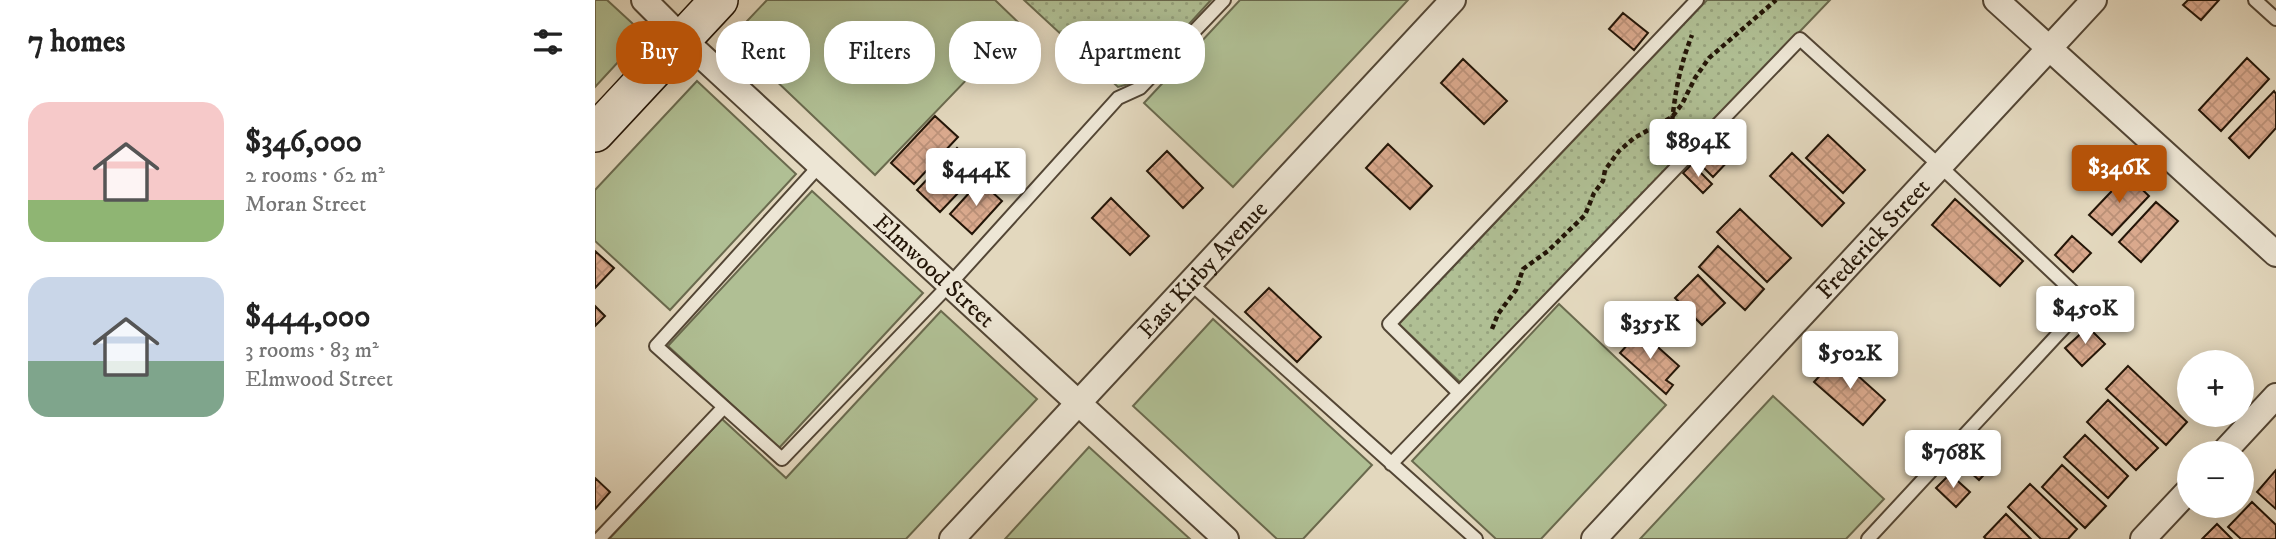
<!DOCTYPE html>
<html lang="en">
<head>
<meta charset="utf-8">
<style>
	:root { --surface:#fff; --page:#f6f6f6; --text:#222; --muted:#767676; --accent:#b45309 }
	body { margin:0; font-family:"IM FELL DW Pica",serif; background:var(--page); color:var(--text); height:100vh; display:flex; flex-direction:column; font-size:26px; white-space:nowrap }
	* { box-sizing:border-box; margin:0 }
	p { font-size:23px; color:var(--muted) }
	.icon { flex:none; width:38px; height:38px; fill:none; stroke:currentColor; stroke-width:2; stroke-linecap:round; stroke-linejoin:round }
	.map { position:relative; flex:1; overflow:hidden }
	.sheet { display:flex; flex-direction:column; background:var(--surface); width:595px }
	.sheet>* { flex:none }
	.hud { position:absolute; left:21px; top:21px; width:665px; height:63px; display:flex; gap:14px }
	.fabs { position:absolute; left:1582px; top:350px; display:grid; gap:14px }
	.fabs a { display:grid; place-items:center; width:77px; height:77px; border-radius:50%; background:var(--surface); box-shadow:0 4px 18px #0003; font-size:35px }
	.price { position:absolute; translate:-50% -60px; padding:0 16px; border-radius:7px; background:#fff; color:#222; font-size:23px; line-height:46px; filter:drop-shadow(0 2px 4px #0008) }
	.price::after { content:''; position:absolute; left:50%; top:42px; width:21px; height:16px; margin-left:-10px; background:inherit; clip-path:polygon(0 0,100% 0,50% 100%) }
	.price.selected { background:var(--accent); color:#fff }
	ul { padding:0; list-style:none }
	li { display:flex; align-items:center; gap:21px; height:175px; padding:0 28px }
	li span { display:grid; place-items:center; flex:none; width:196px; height:140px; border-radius:21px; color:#555 }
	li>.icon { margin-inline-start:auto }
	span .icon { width:84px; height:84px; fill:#fffc; stroke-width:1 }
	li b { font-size:30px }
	h2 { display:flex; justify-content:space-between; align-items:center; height:84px; padding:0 28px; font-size:30px }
	.chip { padding:0 24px; border-radius:28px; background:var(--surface); box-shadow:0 4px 18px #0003; font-size:24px; line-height:63px }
	.chip.selected { background:var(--accent); color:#fff }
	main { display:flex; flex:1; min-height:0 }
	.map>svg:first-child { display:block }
	.grass { fill:#b0bf94; stroke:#6a6a4e; stroke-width:2 }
	.park { fill:url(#park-dots); stroke:#6a6a4e; stroke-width:2 }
	.building { fill:url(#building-cross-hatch); stroke:#231507; stroke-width:2 }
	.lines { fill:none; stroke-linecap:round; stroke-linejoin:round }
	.lane-casing { stroke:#534635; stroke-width:16 }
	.street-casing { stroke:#534635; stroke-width:28 }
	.secondary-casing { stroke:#231507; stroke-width:40 }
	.path { stroke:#231507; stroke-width:4.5; stroke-dasharray:5 3.5; stroke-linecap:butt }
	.lane { stroke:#ede6d5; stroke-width:12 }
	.street { stroke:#ede6d5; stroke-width:24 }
	.secondary { stroke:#ede6d5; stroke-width:37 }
	.labels { text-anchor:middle; stroke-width:5; stroke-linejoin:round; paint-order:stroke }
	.street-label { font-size:24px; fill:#231507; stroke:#ede6d5 }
</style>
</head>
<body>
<main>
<section class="sheet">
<h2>7 homes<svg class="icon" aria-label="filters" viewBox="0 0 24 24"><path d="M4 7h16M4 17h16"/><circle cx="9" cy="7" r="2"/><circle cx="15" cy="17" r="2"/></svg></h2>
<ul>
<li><span style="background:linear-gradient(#f6c9c9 70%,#8fb573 0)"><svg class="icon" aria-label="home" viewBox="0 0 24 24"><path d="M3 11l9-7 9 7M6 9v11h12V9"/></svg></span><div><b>$346,000</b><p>2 rooms · 62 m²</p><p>Moran Street</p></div></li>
<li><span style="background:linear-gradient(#c9d6e8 60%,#7fa58c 0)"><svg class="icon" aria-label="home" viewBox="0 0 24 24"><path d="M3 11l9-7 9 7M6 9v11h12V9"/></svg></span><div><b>$444,000</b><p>3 rooms · 83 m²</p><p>Elmwood Street</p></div></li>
</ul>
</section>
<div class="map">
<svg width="1681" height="539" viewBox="0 0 1681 539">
	<defs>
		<pattern id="park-dots" width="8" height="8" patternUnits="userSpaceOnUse" patternTransform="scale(1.75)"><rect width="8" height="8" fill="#b0bf94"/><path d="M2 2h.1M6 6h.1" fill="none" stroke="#97a37e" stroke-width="1.8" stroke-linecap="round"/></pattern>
		<pattern id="building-cross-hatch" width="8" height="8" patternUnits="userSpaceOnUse" patternTransform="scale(1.75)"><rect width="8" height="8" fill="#daa98d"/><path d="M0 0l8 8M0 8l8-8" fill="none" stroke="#bb9178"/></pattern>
	</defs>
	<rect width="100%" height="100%" fill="#e3d8be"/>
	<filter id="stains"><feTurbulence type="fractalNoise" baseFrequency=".00286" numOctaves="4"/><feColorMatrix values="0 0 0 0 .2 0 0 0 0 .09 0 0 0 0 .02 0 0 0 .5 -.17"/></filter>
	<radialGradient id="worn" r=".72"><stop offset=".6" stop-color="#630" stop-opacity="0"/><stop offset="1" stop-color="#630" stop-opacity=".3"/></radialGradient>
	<path class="grass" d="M 0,0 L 12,0 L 49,34 L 0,87 Z
		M 172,0 L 400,0 L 425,24 L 280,175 L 136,38 Z
		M 645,0 L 813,0 L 638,187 L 549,103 Z
		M 102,81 L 201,174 L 75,310 L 0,241 L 0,190 Z
		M 217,191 L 328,293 L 184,448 L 73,346 Z
		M 964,304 L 1071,405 L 946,539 L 901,539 L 817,461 Z
		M 346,311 L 442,399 L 311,539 L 14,539 L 127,419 L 191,478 Z
		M 618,319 L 777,465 L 708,539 L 682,539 L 538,406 Z
		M 1178,396 L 1289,499 L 1251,539 L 1045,539 Z
		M 494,447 L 595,539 L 410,539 Z"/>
	<path class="park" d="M 429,0 L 616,0 L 541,82 L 523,87 Z
		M 1112,0 L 1235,0 L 867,384 L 804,324 Z"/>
	<path class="building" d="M 1593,0 L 1624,0 L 1606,20 L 1588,5 Z
		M 1028,13 L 1053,33 L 1039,50 L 1014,29 Z
		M 1652,58 L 1674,79 L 1626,131 L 1604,110 Z
		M 868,59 L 912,101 L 889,124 L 846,83 Z
		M 1679,91 L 1681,94 L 1681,128 L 1654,158 L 1634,138 Z
		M 340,116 L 363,137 L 319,184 L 296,163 Z
		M 1233,135 L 1270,170 L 1248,193 L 1211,158 Z
		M 1115,139 L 1136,158 L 1118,177 L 1098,157 Z
		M 793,144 L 837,186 L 815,209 L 771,168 Z
		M 362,148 L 385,170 L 345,212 L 322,190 Z
		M 572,151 L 608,188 L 588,208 L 552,171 Z
		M 1197,153 L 1249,203 L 1227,226 L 1175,176 Z
		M 1097,164 L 1117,184 L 1108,193 L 1088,173 Z
		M 1532,175 L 1554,196 L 1517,235 L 1494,215 Z
		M 385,181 L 407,201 L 377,234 L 355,214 Z
		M 516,198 L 554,236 L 535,255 L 497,218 Z
		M 1360,199 L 1428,261 L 1405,286 L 1337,225 Z
		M 1561,202 L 1583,221 L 1546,262 L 1524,242 Z
		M 1145,209 L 1196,258 L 1172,282 L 1122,232 Z
		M 1477,236 L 1496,253 L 1478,272 L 1460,255 Z
		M 1123,246 L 1169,289 L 1150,310 L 1104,267 Z
		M 0,251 L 19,268 L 0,288 Z
		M 1103,275 L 1130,303 L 1107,325 L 1080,298 Z
		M 674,288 L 726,337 L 702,362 L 650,312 Z
		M 0,306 L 10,316 L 0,326 Z
		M 1493,327 L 1510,344 L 1487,366 L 1470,348 Z
		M 1045,331 L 1084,366 L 1071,380 L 1078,385 L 1071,394 L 1025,353 Z
		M 1242,357 L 1290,400 L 1268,425 L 1219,382 Z
		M 1533,366 L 1592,422 L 1571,445 L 1511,389 Z
		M 1513,400 L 1563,448 L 1541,470 L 1492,422 Z
		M 1490,435 L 1533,476 L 1513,498 L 1469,457 Z
		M 1383,442 L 1403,460 L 1384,480 L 1364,462 Z
		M 1467,465 L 1511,506 L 1490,528 L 1447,487 Z
		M 1681,470 L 1681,509 L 1662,492 Z
		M 1355,474 L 1375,492 L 1361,507 L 1341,488 Z
		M 0,478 L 15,492 L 0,509 Z
		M 1435,484 L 1482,529 L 1473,539 L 1446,539 L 1413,507 Z
		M 1657,502 L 1681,525 L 1681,539 L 1646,539 L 1633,527 Z
		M 1411,514 L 1436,539 L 1391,539 L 1389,537 Z
		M 1622,524 L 1637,539 L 1607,539 Z"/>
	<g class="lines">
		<g class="lane-casing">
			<path id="lane" d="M 1660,0 L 1681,19
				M 225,165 L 61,346 L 187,459 L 355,284 L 523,98 L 545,88 L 629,0
				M 595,283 L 881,539
				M 864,393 L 794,324 L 1102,0
				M 796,464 L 1205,39 L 1345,166 L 1491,304 L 1273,539
				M 4,539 L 129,407"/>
		</g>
		<g class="street-casing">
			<g id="street">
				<path id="s1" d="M 49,0 L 88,39 L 631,539"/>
				<path d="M 1401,0 L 1681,254"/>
				<path d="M 1628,453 L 1681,396"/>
				<path id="s2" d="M 357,539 L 858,0"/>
				<path id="s3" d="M 999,539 L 1499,0"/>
				<path d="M 1548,539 L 1594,490"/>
			</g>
		</g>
		<g class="secondary-casing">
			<path id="secondary" d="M 0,133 L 124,0"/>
		</g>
		<path class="path" d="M 1075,146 C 1078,105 1082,73 1097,35
			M 897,329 L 903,314 L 921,290 L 928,269 L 953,251 L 990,215 L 999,193 L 1008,181 L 1010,170 L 1024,151 L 1039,138 L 1077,117 L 1087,104 L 1100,78 L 1114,58 L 1181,0"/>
		<use href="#lane" class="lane"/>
		<use href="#street" class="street"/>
		<use href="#secondary" class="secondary"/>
	</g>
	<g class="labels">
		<g class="street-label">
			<text dy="8" stroke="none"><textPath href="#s3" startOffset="410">Frederick Street</textPath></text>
			<text dy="8" stroke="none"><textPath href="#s1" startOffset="397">Elmwood Street</textPath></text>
			<text dy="8" stroke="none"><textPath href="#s2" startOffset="368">East Kirby Avenue</textPath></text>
		</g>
	</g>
	<rect width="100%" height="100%" filter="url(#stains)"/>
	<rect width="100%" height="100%" fill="url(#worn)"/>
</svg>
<div class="fabs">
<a>+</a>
<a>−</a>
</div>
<b class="price" style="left:1103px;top:179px">$894K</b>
<b class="price selected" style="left:1524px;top:205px">$346K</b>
<b class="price" style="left:381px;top:208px">$444K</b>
<b class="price" style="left:1490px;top:346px">$450K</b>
<b class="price" style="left:1055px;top:361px">$355K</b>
<b class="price" style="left:1255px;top:391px">$502K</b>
<b class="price" style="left:1358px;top:490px">$768K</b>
<div class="hud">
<a class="chip selected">Buy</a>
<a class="chip">Rent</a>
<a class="chip">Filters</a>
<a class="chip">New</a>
<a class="chip">Apartment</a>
</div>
</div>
</main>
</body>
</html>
